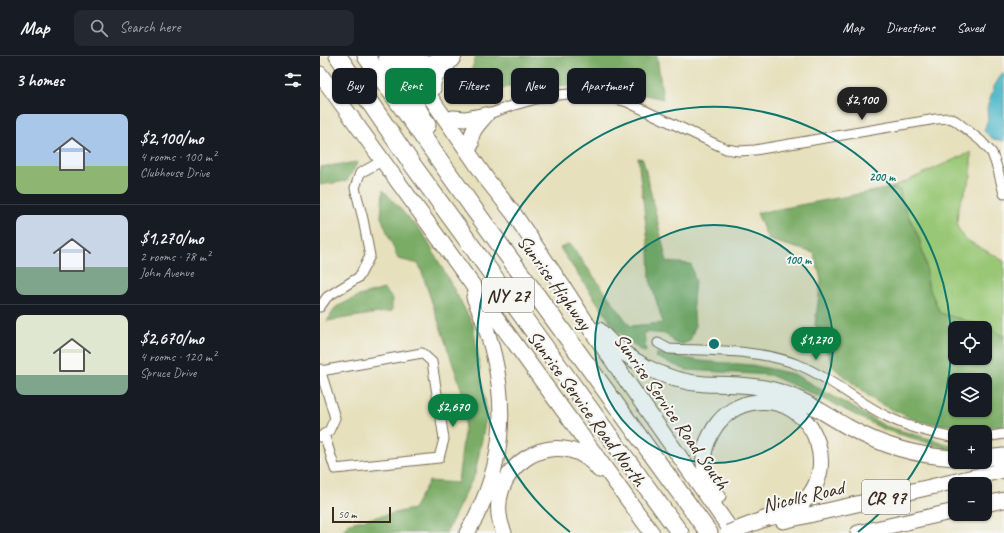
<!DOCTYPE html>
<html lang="en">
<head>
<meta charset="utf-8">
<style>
	:root { --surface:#171b24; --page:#242831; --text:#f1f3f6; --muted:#9ea1a6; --line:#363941; --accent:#0b8043 }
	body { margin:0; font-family:Caveat,sans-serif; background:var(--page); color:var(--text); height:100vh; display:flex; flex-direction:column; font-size:15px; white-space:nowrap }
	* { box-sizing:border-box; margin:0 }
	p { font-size:13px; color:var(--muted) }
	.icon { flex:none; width:22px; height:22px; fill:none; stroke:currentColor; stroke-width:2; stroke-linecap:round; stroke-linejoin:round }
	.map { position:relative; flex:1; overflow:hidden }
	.details { display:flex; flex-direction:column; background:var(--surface); width:320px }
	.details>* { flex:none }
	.banner { position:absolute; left:12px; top:12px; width:380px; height:36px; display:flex; gap:8px }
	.controls { position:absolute; left:628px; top:265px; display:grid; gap:8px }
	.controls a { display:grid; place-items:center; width:44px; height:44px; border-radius:8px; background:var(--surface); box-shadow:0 1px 3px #0004; font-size:20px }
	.scale { position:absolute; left:12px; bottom:10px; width:59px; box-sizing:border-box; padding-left:4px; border:2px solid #3b2a1e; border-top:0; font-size:11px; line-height:14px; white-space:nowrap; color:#3b2a1e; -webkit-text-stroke:3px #f6f6f2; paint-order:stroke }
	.price { position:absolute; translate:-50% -34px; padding:0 9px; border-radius:14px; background:var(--accent); color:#fff; font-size:13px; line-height:26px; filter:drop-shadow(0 1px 2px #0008) }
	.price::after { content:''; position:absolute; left:50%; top:24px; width:12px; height:9px; margin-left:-6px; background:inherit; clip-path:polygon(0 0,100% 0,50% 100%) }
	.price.on { background:#222; color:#fff }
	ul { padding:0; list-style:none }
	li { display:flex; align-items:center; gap:12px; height:100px; padding:0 16px }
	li+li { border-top:1px solid var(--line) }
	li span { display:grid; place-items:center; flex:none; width:112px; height:80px; border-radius:8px; color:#555 }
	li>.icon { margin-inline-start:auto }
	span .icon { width:48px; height:48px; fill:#fffc; stroke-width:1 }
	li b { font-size:17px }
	h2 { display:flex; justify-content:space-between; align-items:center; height:48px; padding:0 16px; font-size:17px }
	.pill { padding:0 14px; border-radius:8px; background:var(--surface); box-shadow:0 1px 3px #0004; font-size:14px; line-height:36px }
	.pill.on { background:var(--accent); color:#fff }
	header { display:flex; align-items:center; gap:24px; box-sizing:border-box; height:56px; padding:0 20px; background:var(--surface); border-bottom:1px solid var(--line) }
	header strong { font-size:19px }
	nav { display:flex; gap:22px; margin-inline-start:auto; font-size:14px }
	.search { width:280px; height:36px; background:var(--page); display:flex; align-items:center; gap:10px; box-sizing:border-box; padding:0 14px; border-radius:8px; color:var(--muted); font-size:15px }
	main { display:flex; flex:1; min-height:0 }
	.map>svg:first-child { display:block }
	.green { fill:#98c775; stroke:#6a784a }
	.forest { fill:#7aac66; stroke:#5a6b42; fill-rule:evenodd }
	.water { fill:#4cb7c9; stroke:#447074 }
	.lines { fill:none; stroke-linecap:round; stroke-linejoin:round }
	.minor-casing { stroke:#776a55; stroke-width:11 }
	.trunk-casing { stroke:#776a55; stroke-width:17 }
	.motorway-casing { stroke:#776a55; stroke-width:19 }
	.minor { stroke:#fff; stroke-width:9 }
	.trunk { stroke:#fff; stroke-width:15 }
	.motorway { stroke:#fff; stroke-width:17 }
	.trunk-bridge-casing { stroke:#776a55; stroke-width:17; stroke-linecap:butt }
	.trunk-bridge { stroke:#fff; stroke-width:15 }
	.ring { fill:none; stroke:#0f766e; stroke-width:2 }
	.labels { text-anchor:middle; stroke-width:4; stroke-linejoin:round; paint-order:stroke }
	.shield { fill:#f6f6f2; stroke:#73675e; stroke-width:1 }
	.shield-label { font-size:19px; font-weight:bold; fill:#3b2a1e }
	.street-label { font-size:20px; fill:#3b2a1e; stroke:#f6f6f2 }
	.centre { fill:#0f766e; stroke:#f6f6f2; stroke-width:2 }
	.ring-label { font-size:12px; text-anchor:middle; font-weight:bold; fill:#0f766e; stroke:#f6f6f2; stroke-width:4; stroke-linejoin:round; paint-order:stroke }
</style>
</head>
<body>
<header>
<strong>Map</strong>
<div class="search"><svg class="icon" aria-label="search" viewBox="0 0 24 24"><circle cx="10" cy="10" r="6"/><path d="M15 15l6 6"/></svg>Search here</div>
<nav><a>Map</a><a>Directions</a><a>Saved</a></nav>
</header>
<main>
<section class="details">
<h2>3 homes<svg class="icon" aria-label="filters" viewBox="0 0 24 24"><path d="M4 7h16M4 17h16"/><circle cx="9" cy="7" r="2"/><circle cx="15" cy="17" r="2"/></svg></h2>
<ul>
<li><span style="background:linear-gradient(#a9c7e8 65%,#8fb573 0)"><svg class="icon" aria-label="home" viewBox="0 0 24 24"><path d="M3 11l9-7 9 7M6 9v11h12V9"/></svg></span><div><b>$2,100/mo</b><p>4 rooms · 100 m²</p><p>Clubhouse Drive</p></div></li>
<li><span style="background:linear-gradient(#c9d6e8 65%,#7fa58c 0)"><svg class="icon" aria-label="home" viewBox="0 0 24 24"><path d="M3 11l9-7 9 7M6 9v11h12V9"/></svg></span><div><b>$1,270/mo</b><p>2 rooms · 78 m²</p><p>John Avenue</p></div></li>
<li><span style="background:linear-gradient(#dfe7d0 75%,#7fa58c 0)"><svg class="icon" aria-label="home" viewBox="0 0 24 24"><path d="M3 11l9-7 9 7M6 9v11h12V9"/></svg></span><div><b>$2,670/mo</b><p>4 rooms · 120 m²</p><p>Spruce Drive</p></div></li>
</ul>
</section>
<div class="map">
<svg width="684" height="477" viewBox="0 0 684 477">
	<rect width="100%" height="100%" fill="#f6f6f2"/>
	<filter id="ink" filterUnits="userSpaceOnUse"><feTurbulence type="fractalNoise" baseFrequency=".025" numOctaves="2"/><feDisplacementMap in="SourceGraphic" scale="8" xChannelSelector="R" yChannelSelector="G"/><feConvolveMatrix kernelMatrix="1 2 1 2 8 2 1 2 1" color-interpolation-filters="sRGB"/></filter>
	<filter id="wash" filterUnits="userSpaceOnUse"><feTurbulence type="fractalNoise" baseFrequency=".012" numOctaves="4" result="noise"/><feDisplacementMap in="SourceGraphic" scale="16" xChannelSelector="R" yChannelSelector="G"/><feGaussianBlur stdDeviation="0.9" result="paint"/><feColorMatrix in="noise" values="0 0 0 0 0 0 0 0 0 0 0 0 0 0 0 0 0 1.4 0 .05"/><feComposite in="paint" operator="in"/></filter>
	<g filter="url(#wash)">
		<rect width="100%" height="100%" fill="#e6e0bc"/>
		<path class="green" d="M 651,96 L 651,120 L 638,152 L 637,170 L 645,183 L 684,205 L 684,281 L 672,272 L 620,257 L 608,229 L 606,209 L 599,182 L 582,146 L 580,134 L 571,132 Z"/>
		<path class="forest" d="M 156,0 L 337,0 L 343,43 L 321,38 L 301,29 L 189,30 L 155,48 L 142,44 Z
			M 318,102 L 323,103 L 347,206 L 371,208 L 375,225 L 373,245 L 375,270 L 370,285 L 360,289 L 354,286 L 347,278 L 324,276 L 326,296 L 321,295 L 296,274 L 240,192 L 250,188 L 310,270 L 343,267 L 330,224 L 329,194 Z
			M 38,106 L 27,125 L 0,129 L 0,111 Z
			M 571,132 L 580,134 L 582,146 L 599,182 L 606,209 L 608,229 L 620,257 L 672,272 L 684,281 L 684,370 L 654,372 L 599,366 L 555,345 L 514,312 L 495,268 L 501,224 L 494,197 L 448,184 L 437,157 ZM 635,272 L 665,272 L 665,302 L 635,302 ZM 635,324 L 665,324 L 665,354 L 635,354 Z
			M 63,134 L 104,179 L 153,268 L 167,358 L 155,418 L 126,477 L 21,477 L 29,467 L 93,453 L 109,425 L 138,427 L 147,350 L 99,208 L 78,203 L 61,161 Z
			M 64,233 L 72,242 L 72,255 L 7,265 L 16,251 L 39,240 Z
			M 337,297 L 381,305 L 432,309 L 474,318 L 565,370 L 635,390 L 635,394 L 632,394 L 565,374 L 504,343 L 450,319 L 366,314 L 336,301 Z"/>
		<path class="water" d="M 684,18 L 684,85 L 673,83 L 664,75 L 668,63 L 667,52 L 674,31 L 681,19 Z"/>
	</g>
	<g filter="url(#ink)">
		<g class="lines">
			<g class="minor-casing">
				<path id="minor" d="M 166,59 L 191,50 L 227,40 L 260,37 L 282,39 L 307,46 L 406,93 L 419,95 L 435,94 L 616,63 L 630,62 L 636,65 L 661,85 L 672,97 L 678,114 L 684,138
					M 0,251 L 7,241 L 39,221 L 50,200 L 43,163 L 35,132 L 40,117 L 62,105
					M 338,287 L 349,293 C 392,295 439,293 479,309 C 511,322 537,346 568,361 C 590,372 612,377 635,382
					M 0,313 L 15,362 L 9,375 L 0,381
					M 1,315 L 102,297 L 112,306 L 124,383 L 119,402 L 15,413 L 4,378
					M 665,381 L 684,378"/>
			</g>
			<g class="trunk-casing">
				<path id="trunk" d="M 82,0 L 168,125 L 194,158 L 250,241 L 273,277 L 413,477
					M 93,4 C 105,8 114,9 123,0
					M 0,18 L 332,477
					M 113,33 C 111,17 128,12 134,0
					M 133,62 L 145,63 L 166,59
					M 151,89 C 149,76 158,69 166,59
					M 279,274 C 306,304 345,326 385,328 C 414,329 442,328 469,339 C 491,347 508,360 528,371 C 562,390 597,400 635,402
					M 665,402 L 684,400
					M 398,440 C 384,420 378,401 391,378 C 399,362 413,351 430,347 C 499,333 530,431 464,458 C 459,460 453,461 447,462
					M 665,448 L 684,444
					M 463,465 L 684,414
					M 147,477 C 193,400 189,321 154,241
					M 184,477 C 157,413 239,362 279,414
					M 538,477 L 635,455"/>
			</g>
			<g class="motorway-casing">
				<path id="motorway" d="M 18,0 L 92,108 L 360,477
					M 46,0 L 151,149 L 389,477
					M 67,0 L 107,69"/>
			</g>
			<use href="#minor" class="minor"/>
			<use href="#trunk" class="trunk"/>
			<use href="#motorway" class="motorway"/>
			<g class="trunk-bridge-casing">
				<path id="trunk-bridge" d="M 408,477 L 447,462"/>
			</g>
			<use href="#trunk-bridge" class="trunk-bridge"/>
		</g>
	</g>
	<circle cx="394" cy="288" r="119" fill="#0f766e" fill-opacity=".12"/>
	<g class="ring">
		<circle cx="394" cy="288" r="119"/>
		<path d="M250 476A237 237 0 1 1 538 476"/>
	</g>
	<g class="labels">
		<g class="shield">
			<rect x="162" y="222" width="52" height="34" rx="3"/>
			<rect x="542" y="424" width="48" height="34" rx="3"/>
		</g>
		<g class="shield-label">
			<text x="188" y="246">NY 27</text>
			<text x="566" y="448">CR 97</text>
		</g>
		<g class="street-label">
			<text transform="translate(235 226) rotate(54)" y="7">Sunrise Highway</text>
			<text transform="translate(267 352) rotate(54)" y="7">Sunrise Service Road North</text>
			<text transform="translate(352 355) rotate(55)" y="7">Sunrise Service Road South</text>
			<text transform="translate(483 440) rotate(-13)" y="7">Nicolls Road</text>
		</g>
	</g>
	<circle cx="394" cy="288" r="6" class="centre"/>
	<g class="ring-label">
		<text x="562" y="125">200 m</text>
		<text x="478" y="208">100 m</text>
	</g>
</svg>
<div class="controls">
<a><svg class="icon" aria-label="locate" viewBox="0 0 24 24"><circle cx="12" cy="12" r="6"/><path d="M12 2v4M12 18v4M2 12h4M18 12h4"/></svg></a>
<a><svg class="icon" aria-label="layers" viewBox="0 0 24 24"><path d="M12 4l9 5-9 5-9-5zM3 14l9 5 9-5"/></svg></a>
<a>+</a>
<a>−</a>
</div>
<div class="scale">50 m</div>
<b class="price on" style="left:542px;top:65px">$2,100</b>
<b class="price" style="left:496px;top:305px">$1,270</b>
<b class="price" style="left:133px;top:372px">$2,670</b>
<div class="banner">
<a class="pill">Buy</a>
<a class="pill on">Rent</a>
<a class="pill">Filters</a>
<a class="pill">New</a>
<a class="pill">Apartment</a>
</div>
</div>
</main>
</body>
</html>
